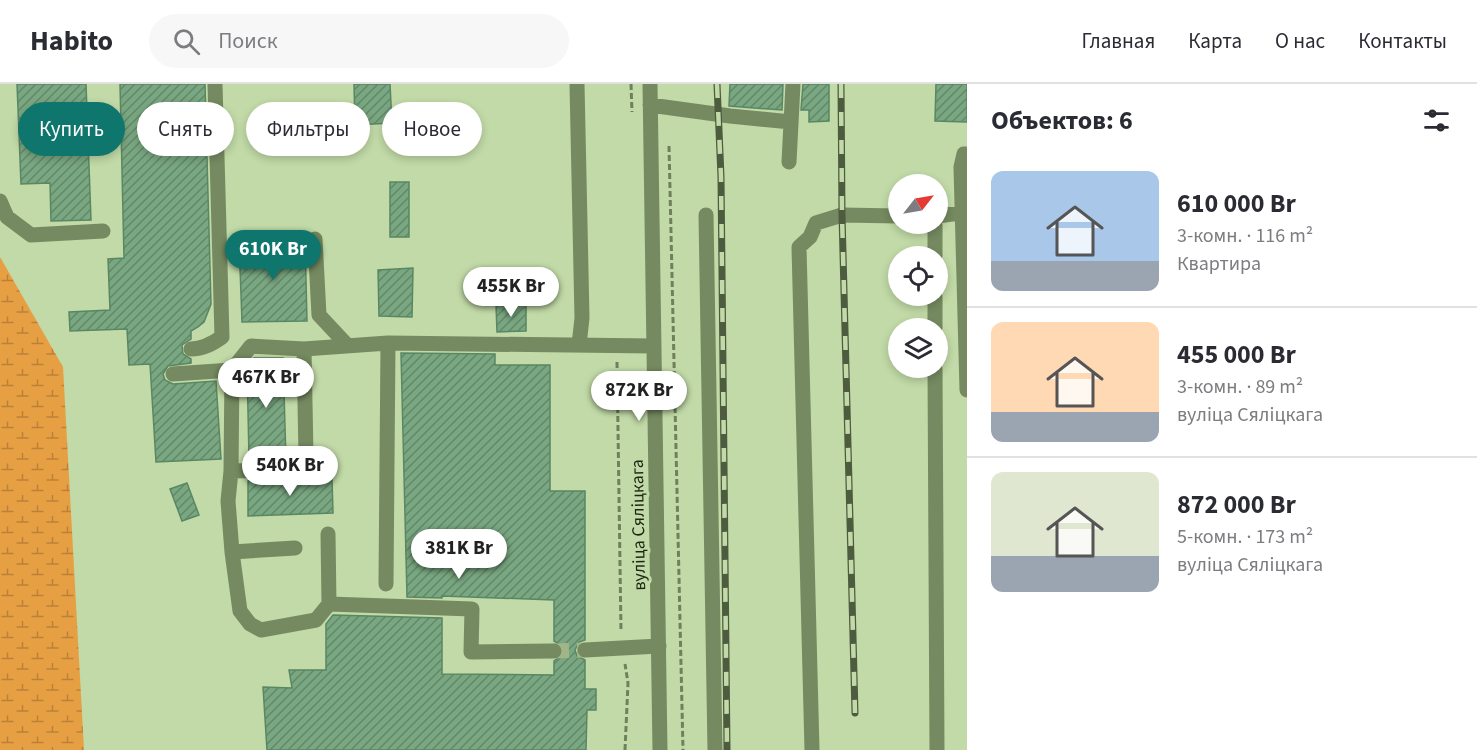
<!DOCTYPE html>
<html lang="ru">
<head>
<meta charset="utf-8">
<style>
	:root { --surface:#fff; --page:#f7f7f7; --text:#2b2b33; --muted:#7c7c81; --line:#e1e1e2; --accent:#0f766e }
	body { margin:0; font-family:"Source Sans 3",sans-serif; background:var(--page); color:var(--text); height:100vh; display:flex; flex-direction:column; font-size:22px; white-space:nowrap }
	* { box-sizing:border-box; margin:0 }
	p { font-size:20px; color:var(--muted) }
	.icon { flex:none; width:33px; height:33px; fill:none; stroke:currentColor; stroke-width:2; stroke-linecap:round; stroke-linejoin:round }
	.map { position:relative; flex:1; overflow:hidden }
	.panel { display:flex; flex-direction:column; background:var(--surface); width:510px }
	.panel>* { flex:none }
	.top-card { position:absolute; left:18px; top:18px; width:570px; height:54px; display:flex; gap:12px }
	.needle { width:39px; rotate:59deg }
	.buttons { position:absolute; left:888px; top:90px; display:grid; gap:12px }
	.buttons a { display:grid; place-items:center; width:60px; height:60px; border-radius:50%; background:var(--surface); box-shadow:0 3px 9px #0003; font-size:30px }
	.price { position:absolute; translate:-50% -51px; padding:0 14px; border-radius:21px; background:#fff; color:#222; font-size:20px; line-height:39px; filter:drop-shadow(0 2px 3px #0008) }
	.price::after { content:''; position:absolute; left:50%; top:36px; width:18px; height:14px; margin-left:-9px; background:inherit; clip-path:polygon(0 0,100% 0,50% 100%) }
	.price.current { background:var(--accent); color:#fff }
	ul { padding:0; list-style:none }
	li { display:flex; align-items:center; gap:18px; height:150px; padding:0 24px }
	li+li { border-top:2px solid var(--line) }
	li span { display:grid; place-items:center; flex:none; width:168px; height:120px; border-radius:12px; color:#555 }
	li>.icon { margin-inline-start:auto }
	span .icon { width:72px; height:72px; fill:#fffc; stroke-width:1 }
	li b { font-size:26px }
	h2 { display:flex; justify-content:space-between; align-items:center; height:72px; padding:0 24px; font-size:26px }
	.tag { padding:0 21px; border-radius:27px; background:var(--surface); box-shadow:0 3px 9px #0003; font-size:21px; line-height:54px }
	.tag.current { background:var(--accent); color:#fff }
	header { display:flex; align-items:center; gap:36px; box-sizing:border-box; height:84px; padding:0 30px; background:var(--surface); border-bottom:2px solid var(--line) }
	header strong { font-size:28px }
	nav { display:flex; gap:33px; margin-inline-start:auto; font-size:21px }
	.search { width:420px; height:54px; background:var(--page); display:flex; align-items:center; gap:15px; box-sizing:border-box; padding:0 21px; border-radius:33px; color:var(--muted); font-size:22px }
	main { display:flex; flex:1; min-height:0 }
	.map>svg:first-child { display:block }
	.wetland { fill:url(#wetland-marsh) }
	.building { fill:url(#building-hatch); stroke:#5a8763; stroke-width:1.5 }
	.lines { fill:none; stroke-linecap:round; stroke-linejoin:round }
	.minor-tunnel { stroke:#a0b689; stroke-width:15; stroke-dasharray:15 8; stroke-linecap:butt }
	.path { stroke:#6f805d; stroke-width:3; stroke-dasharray:6 3; stroke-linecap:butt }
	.minor { stroke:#758a60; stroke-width:15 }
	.rail-casing { stroke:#4d5b3f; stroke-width:7 }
	.rail { stroke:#c1daa7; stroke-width:4.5; stroke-dasharray:14; stroke-linecap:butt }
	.labels { text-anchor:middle; stroke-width:6; stroke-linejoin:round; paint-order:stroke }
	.street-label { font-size:18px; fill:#1d2613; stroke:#c1daa7 }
</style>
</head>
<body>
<header>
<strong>Habito</strong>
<div class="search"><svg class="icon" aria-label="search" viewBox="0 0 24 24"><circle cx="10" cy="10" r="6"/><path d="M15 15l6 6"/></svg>Поиск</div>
<nav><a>Главная</a><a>Карта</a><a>О нас</a><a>Контакты</a></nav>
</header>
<main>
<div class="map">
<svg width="967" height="666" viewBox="0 0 967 666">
	<defs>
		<pattern id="wetland-marsh" width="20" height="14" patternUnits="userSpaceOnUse" patternTransform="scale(1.5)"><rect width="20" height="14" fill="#e79f43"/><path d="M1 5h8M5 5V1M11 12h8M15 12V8" fill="none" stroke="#bb8137"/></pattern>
		<pattern id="building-hatch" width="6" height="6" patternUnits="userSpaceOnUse" patternTransform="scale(1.5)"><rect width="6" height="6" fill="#79a781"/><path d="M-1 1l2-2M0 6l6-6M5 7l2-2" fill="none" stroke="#638868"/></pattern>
	</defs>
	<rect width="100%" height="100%" fill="#c1daa7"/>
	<path class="wetland" d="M 0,173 L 63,283 L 84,666 L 0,666 Z"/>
	<path class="building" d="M 17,0 L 86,0 L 91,136 L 51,137 L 50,99 L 21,100 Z
		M 120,0 L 205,0 L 211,220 L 204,238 L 198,243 L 191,247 L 191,255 L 182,261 L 183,270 L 191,275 L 191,279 L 168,282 L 163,290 L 165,296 L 173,300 L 216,297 L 221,375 L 156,378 L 150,280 L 129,281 L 127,245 L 70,247 L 69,228 L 110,226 L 108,175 L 124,174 Z
		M 354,0 L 390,0 L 392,39 L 355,41 Z
		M 730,0 L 783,0 L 782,26 L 729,22 Z
		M 803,0 L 829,0 L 829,37 L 809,38 L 809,26 L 801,26 Z
		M 936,0 L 967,0 L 967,38 L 935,37 Z
		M 390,98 L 409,98 L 409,153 L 390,153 Z
		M 305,156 L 307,237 L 242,238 L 239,157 Z
		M 413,184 L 412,233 L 379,232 L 378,186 Z
		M 526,220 L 526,247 L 497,248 L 496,221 Z
		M 401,269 L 495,270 L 495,281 L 550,281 L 550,407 L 585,407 L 585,556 L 579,558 L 575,566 L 577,572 L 585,576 L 585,605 L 596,605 L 596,626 L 587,626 L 586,666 L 267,666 L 263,603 L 292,604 L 289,586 L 326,586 L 326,540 L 333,531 L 442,534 L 442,590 L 554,591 L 554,577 L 563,571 L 562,562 L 554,557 L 554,516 L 442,512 L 442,514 L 407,513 Z
		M 254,274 L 283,274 L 286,376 L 252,377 L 262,372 L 249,373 L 247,283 Z
		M 332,395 L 333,429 L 248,432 L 248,397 L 250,396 Z
		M 187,399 L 199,431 L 182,437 L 170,405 Z"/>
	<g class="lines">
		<path class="minor-tunnel" d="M 554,567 L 585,566"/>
		<path class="path" d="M 631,0 L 632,28
			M 669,62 L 683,666
			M 617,278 L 621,547
			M 625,666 L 628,599 L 625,580"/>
		<path class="minor" d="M 577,0 L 582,234 L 579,261
			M 650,0 L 660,666
			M 650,21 L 730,32 L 791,38
			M 967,70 L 964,70 L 961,83 L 967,306
			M 789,78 L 793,0
			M 0,117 L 7,133 L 31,151 L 103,147
			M 706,131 L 715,666
			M 938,132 L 967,128
			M 935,140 L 935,172
			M 315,155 L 319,231 L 348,262
			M 935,212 L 935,244
			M 191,265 C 203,265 212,260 222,253 L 215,0
			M 935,284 L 937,666
			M 173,290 L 232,286
			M 231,387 L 295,386 L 302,380 L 306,372 L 304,265
			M 328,450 L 329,520 L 316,536 L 261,546 L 250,540 L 240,527 L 232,468 L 228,417 L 231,387 L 232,286 L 251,262 L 304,265 L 388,259 L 654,262
			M 232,468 L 295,464
			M 386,500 L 388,259
			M 329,520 L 472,525 L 471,568 L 554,567
			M 585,566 L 659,562
			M 812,666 L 799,163 L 810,153 L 816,139 L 842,131 L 898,132"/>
		<g class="rail-casing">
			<path id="rail" d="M 717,0 L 721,93 L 727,666
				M 841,0 L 842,131 L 855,629"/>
		</g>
		<use href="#rail" class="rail"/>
	</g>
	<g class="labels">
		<g class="street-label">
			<text transform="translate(638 441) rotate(-91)" y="6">вуліца Сяліцкага</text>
		</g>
	</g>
</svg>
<div class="buttons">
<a><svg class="needle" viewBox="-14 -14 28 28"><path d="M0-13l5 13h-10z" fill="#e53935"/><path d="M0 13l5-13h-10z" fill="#7c7c81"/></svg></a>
<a><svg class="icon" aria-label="locate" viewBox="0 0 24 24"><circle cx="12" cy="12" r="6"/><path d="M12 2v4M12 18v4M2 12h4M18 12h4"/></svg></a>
<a><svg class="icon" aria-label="layers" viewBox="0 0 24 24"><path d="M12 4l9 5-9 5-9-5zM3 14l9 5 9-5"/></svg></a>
</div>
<b class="price current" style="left:273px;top:197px">610K Br</b>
<b class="price" style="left:511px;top:234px">455K Br</b>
<b class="price" style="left:266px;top:325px">467K Br</b>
<b class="price" style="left:639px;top:338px">872K Br</b>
<b class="price" style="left:290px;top:413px">540K Br</b>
<b class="price" style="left:459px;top:496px">381K Br</b>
<div class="top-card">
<a class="tag current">Купить</a>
<a class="tag">Снять</a>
<a class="tag">Фильтры</a>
<a class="tag">Новое</a>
</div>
</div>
<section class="panel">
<h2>Объектов: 6<svg class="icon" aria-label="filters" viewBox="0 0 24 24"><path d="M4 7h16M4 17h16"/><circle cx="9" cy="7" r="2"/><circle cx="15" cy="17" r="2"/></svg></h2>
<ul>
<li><span style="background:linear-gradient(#a9c7e8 75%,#9aa5b1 0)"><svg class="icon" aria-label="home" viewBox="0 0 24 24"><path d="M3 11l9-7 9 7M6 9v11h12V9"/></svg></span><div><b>610 000 Br</b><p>3-комн. · 116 m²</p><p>Квартира</p></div></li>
<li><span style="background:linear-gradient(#ffd9b3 75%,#9aa5b1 0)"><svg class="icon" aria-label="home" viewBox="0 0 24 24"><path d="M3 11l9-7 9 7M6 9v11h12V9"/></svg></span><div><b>455 000 Br</b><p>3-комн. · 89 m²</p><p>вуліца Сяліцкага</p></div></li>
<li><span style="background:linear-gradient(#dfe7d0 70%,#9aa5b1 0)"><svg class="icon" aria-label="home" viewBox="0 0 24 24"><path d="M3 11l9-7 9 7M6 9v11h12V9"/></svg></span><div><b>872 000 Br</b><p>5-комн. · 173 m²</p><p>вуліца Сяліцкага</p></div></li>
</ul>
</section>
</main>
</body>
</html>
